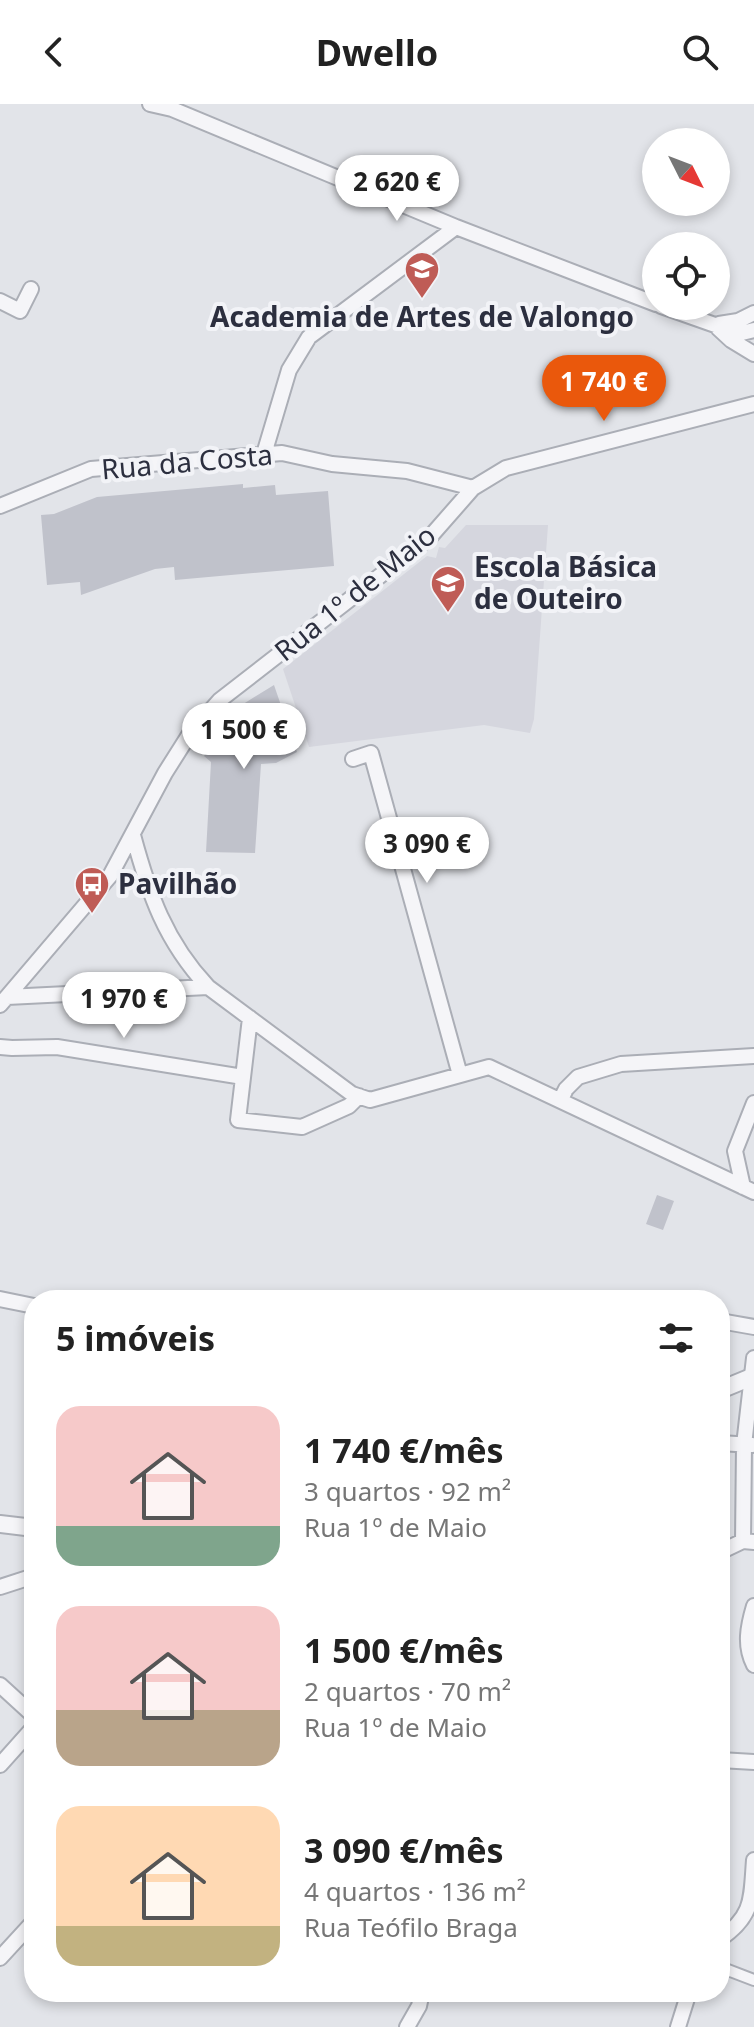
<!DOCTYPE html>
<html lang="pt">
<head>
<meta charset="utf-8">
<style>
	:root { --surface:#fff; --page:#f6f6f6; --text:#222; --muted:#767676; --accent:#ea580c }
	body { margin:0; font-family:"Noto Sans",sans-serif; background:var(--page); color:var(--text); height:100vh; display:flex; flex-direction:column; font-size:30px; white-space:nowrap }
	* { box-sizing:border-box; margin:0 }
	p { font-size:26px; color:var(--muted) }
	.icon { flex:none; width:44px; height:44px; fill:none; stroke:currentColor; stroke-width:2; stroke-linecap:round; stroke-linejoin:round }
	.map { position:relative; flex:1; overflow:hidden }
	.drawer { position:absolute; left:24px; top:1186px; width:706px; height:712px; display:flex; flex-direction:column; background:var(--surface); border-radius:32px; box-shadow:0 4px 12px #0003 }
	.drawer>* { flex:none }
	.needle { width:52px; rotate:132deg }
	.fabs { position:absolute; left:642px; top:24px; display:grid; gap:16px }
	.fabs a { display:grid; place-items:center; width:88px; height:88px; border-radius:50%; background:var(--surface); box-shadow:0 4px 12px #0003; font-size:40px }
	.price { position:absolute; translate:-50% -68px; padding:0 18px; border-radius:28px; background:#fff; color:#222; font-size:26px; line-height:52px; filter:drop-shadow(0 2px 4px #0008) }
	.price::after { content:''; position:absolute; left:50%; top:48px; width:24px; height:18px; margin-left:-12px; background:inherit; clip-path:polygon(0 0,100% 0,50% 100%) }
	.price.current { background:var(--accent); color:#fff }
	ul { padding:0; list-style:none }
	li { display:flex; align-items:center; gap:24px; height:200px; padding:0 32px }
	li span { display:grid; place-items:center; flex:none; width:224px; height:160px; border-radius:24px; color:#555 }
	li>.icon { margin-inline-start:auto }
	span .icon { width:96px; height:96px; fill:#fffc; stroke-width:1 }
	li b { font-size:34px }
	h2 { display:flex; justify-content:space-between; align-items:center; height:96px; padding:0 32px; font-size:34px }
	header { display:flex; justify-content:space-between; align-items:center; height:104px; padding:0 32px; background:var(--surface); font-size:36px; font-weight:700 }
	.map>svg:first-child { display:block }
	.built { fill:#d5d6de }
	.building { fill:#c0c2cb }
	.lines { fill:none; stroke-linecap:round; stroke-linejoin:round }
	.pedestrian-casing { stroke:#abaeb6; stroke-width:14 }
	.minor-casing { stroke:#abaeb6; stroke-width:18 }
	.tertiary-casing { stroke:#abaeb6; stroke-width:20 }
	.pedestrian { stroke:#f5f5f8; stroke-width:10 }
	.minor { stroke:#f5f5f8; stroke-width:14 }
	.tertiary { stroke:#f5f5f8; stroke-width:16 }
	.labels { text-anchor:middle; stroke-width:8; stroke-linejoin:round; paint-order:stroke }
	.poi-label { font-size:28px; font-weight:bold; fill:#2c2f3f; stroke:#f2f3f7; text-anchor:start }
	.street-label { font-size:28px; fill:#2c2f3f; stroke:#f2f3f7 }
</style>
</head>
<body>
<header><svg class="icon" aria-label="back" viewBox="0 0 24 24"><path d="M15 5l-7 7 7 7"/></svg>Dwello<svg class="icon" aria-label="search" viewBox="0 0 24 24"><circle cx="10" cy="10" r="6"/><path d="M15 15l6 6"/></svg></header>
<div class="map">
<svg width="754" height="1923" viewBox="0 0 754 1923">
	<rect width="100%" height="100%" fill="#e2e4e9"/>
	<path class="built" d="M 466,421 L 548,421 L 534,615 L 530,629 L 484,621 L 309,643 L 283,565 L 427,452 L 436,454 L 439,443 L 445,444 Z"/>
	<path class="building" d="M 243,380 L 243,384 L 275,381 L 276,391 L 328,387 L 334,462 L 175,476 L 174,463 L 155,465 L 81,491 L 80,478 L 47,481 L 41,411 L 54,410 L 97,393 Z
		M 274,581 L 297,648 L 276,659 L 261,660 L 255,749 L 206,748 L 211,658 L 204,652 L 240,602 Z
		M 657,1091 L 674,1097 L 663,1126 L 646,1120 Z"/>
	<g class="lines">
		<g class="pedestrian-casing">
			<path id="pedestrian" d="M 720,1863 L 754,1876"/>
		</g>
		<g class="minor-casing">
			<path id="minor" d="M 150,0 L 172,5 L 456,123 L 656,200
				M 0,197 L 20,207 L 31,185
				M 661,202 L 732,227 L 742,229 L 754,226
				M 719,220 L 738,217 L 754,209
				M 718,224 L 731,236 L 754,250
				M 264,350 L 289,266 L 309,233 L 456,123
				M 0,402 L 91,365 L 282,349 L 332,360 L 407,367 L 473,384
				M 353,655 L 371,649 L 460,971
				M 133,731 C 149,790 165,837 208,883 L 352,990 L 370,996 L 489,963 L 754,1088
				M 7,893 L 208,883
				M 0,901 L 110,772 L 165,669 L 189,631 L 220,596 L 430,433 L 473,384 L 506,364 L 754,300
				M 250,914 L 238,1016 L 302,1023 L 349,1002 L 359,992
				M 0,943 L 12,944 L 57,943 L 243,973
				M 561,995 L 566,985 L 578,973 L 621,960 L 754,952
				M 743,1083 L 735,1047 L 754,999
				M 0,1195 L 34,1202
				M 720,1217 L 754,1223
				M 720,1339 L 752,1341
				M 743,1437 L 744,1341 L 754,1254
				M 720,1448 L 743,1437 L 754,1438
				M 0,1483 L 34,1472
				M 754,1502 C 748,1522 744,1542 754,1561
				M 0,1581 L 34,1612
				M 720,1656 L 754,1658
				M 0,1661 L 34,1623
				M 720,1835 C 754,1812 751,1794 754,1756
				M 0,1854 L 34,1817
				M 407,1923 L 419,1902 L 422,1888
				M 678,1923 L 689,1888"/>
		</g>
		<g class="tertiary-casing">
			<path id="tertiary" d="M 720,1286 L 754,1272
				M 0,1420 L 34,1424"/>
		</g>
		<use href="#pedestrian" class="pedestrian"/>
		<use href="#minor" class="minor"/>
		<use href="#tertiary" class="tertiary"/>
	</g>
	<defs>
		<g id="school-pin" transform="scale(1.8)"><path d="M0 17L-7.5 6A9.5 9.5 0 1 1 7.5 6Z" fill="#bf5c56" stroke="#f2f3f7"/><path d="M0-5L7-2L0 1L-7-2ZM-4 1L0 2.5L4 1V4Q0 6-4 4Z" fill="#fff"/></g>
		<g id="bus-pin" transform="scale(1.8)"><path d="M0 17L-7.5 6A9.5 9.5 0 1 1 7.5 6Z" fill="#bf5c56" stroke="#f2f3f7"/><path d="M-5-6H5V4H4V6H2V4H-2V6H-4V4H-5ZM-3.5-4V0h7V-4ZM-3.5 1.2v1.5H-2V1.2ZM2 1.2v1.5H3.5V1.2Z" fill="#fff"/></g>
	</defs>
	<g fill-rule="evenodd">
		<use href="#school-pin" x="422" y="165"/>
		<use href="#school-pin" x="448" y="479"/>
		<use href="#bus-pin" x="92" y="780"/>
	</g>
	<g class="labels">
		<g class="poi-label">
			<text x="422" y="223" text-anchor="middle">Academia de Artes de Valongo</text>
			<text x="474" y="473">Escola Básica<tspan x="474" dy="32">de Outeiro</tspan></text>
			<text x="118" y="790">Pavilhão</text>
		</g>
		<g class="street-label">
			<text transform="translate(187 358) rotate(-5)" y="10">Rua da Costa</text>
			<text transform="translate(355 489) rotate(-39)" y="10">Rua 1º de Maio</text>
		</g>
	</g>
</svg>
<div class="fabs">
<a><svg class="needle" viewBox="-14 -14 28 28"><path d="M0-13l5 13h-10z" fill="#e53935"/><path d="M0 13l5-13h-10z" fill="#767676"/></svg></a>
<a><svg class="icon" aria-label="locate" viewBox="0 0 24 24"><circle cx="12" cy="12" r="6"/><path d="M12 2v4M12 18v4M2 12h4M18 12h4"/></svg></a>
</div>
<b class="price" style="left:397px;top:119px">2 620 €</b>
<b class="price current" style="left:604px;top:319px">1 740 €</b>
<b class="price" style="left:244px;top:667px">1 500 €</b>
<b class="price" style="left:427px;top:781px">3 090 €</b>
<b class="price" style="left:124px;top:936px">1 970 €</b>
<section class="drawer">
<h2>5 imóveis<svg class="icon" aria-label="filters" viewBox="0 0 24 24"><path d="M4 7h16M4 17h16"/><circle cx="9" cy="7" r="2"/><circle cx="15" cy="17" r="2"/></svg></h2>
<ul>
<li><span style="background:linear-gradient(#f6c9c9 75%,#7fa58c 0)"><svg class="icon" aria-label="home" viewBox="0 0 24 24"><path d="M3 11l9-7 9 7M6 9v11h12V9"/></svg></span><div><b>1 740 €/mês</b><p>3 quartos · 92 m²</p><p>Rua 1º de Maio</p></div></li>
<li><span style="background:linear-gradient(#f6c9c9 65%,#b9a48a 0)"><svg class="icon" aria-label="home" viewBox="0 0 24 24"><path d="M3 11l9-7 9 7M6 9v11h12V9"/></svg></span><div><b>1 500 €/mês</b><p>2 quartos · 70 m²</p><p>Rua 1º de Maio</p></div></li>
<li><span style="background:linear-gradient(#ffd9b3 75%,#c2b280 0)"><svg class="icon" aria-label="home" viewBox="0 0 24 24"><path d="M3 11l9-7 9 7M6 9v11h12V9"/></svg></span><div><b>3 090 €/mês</b><p>4 quartos · 136 m²</p><p>Rua Teófilo Braga</p></div></li>
</ul>
</section>
</div>
</body>
</html>
